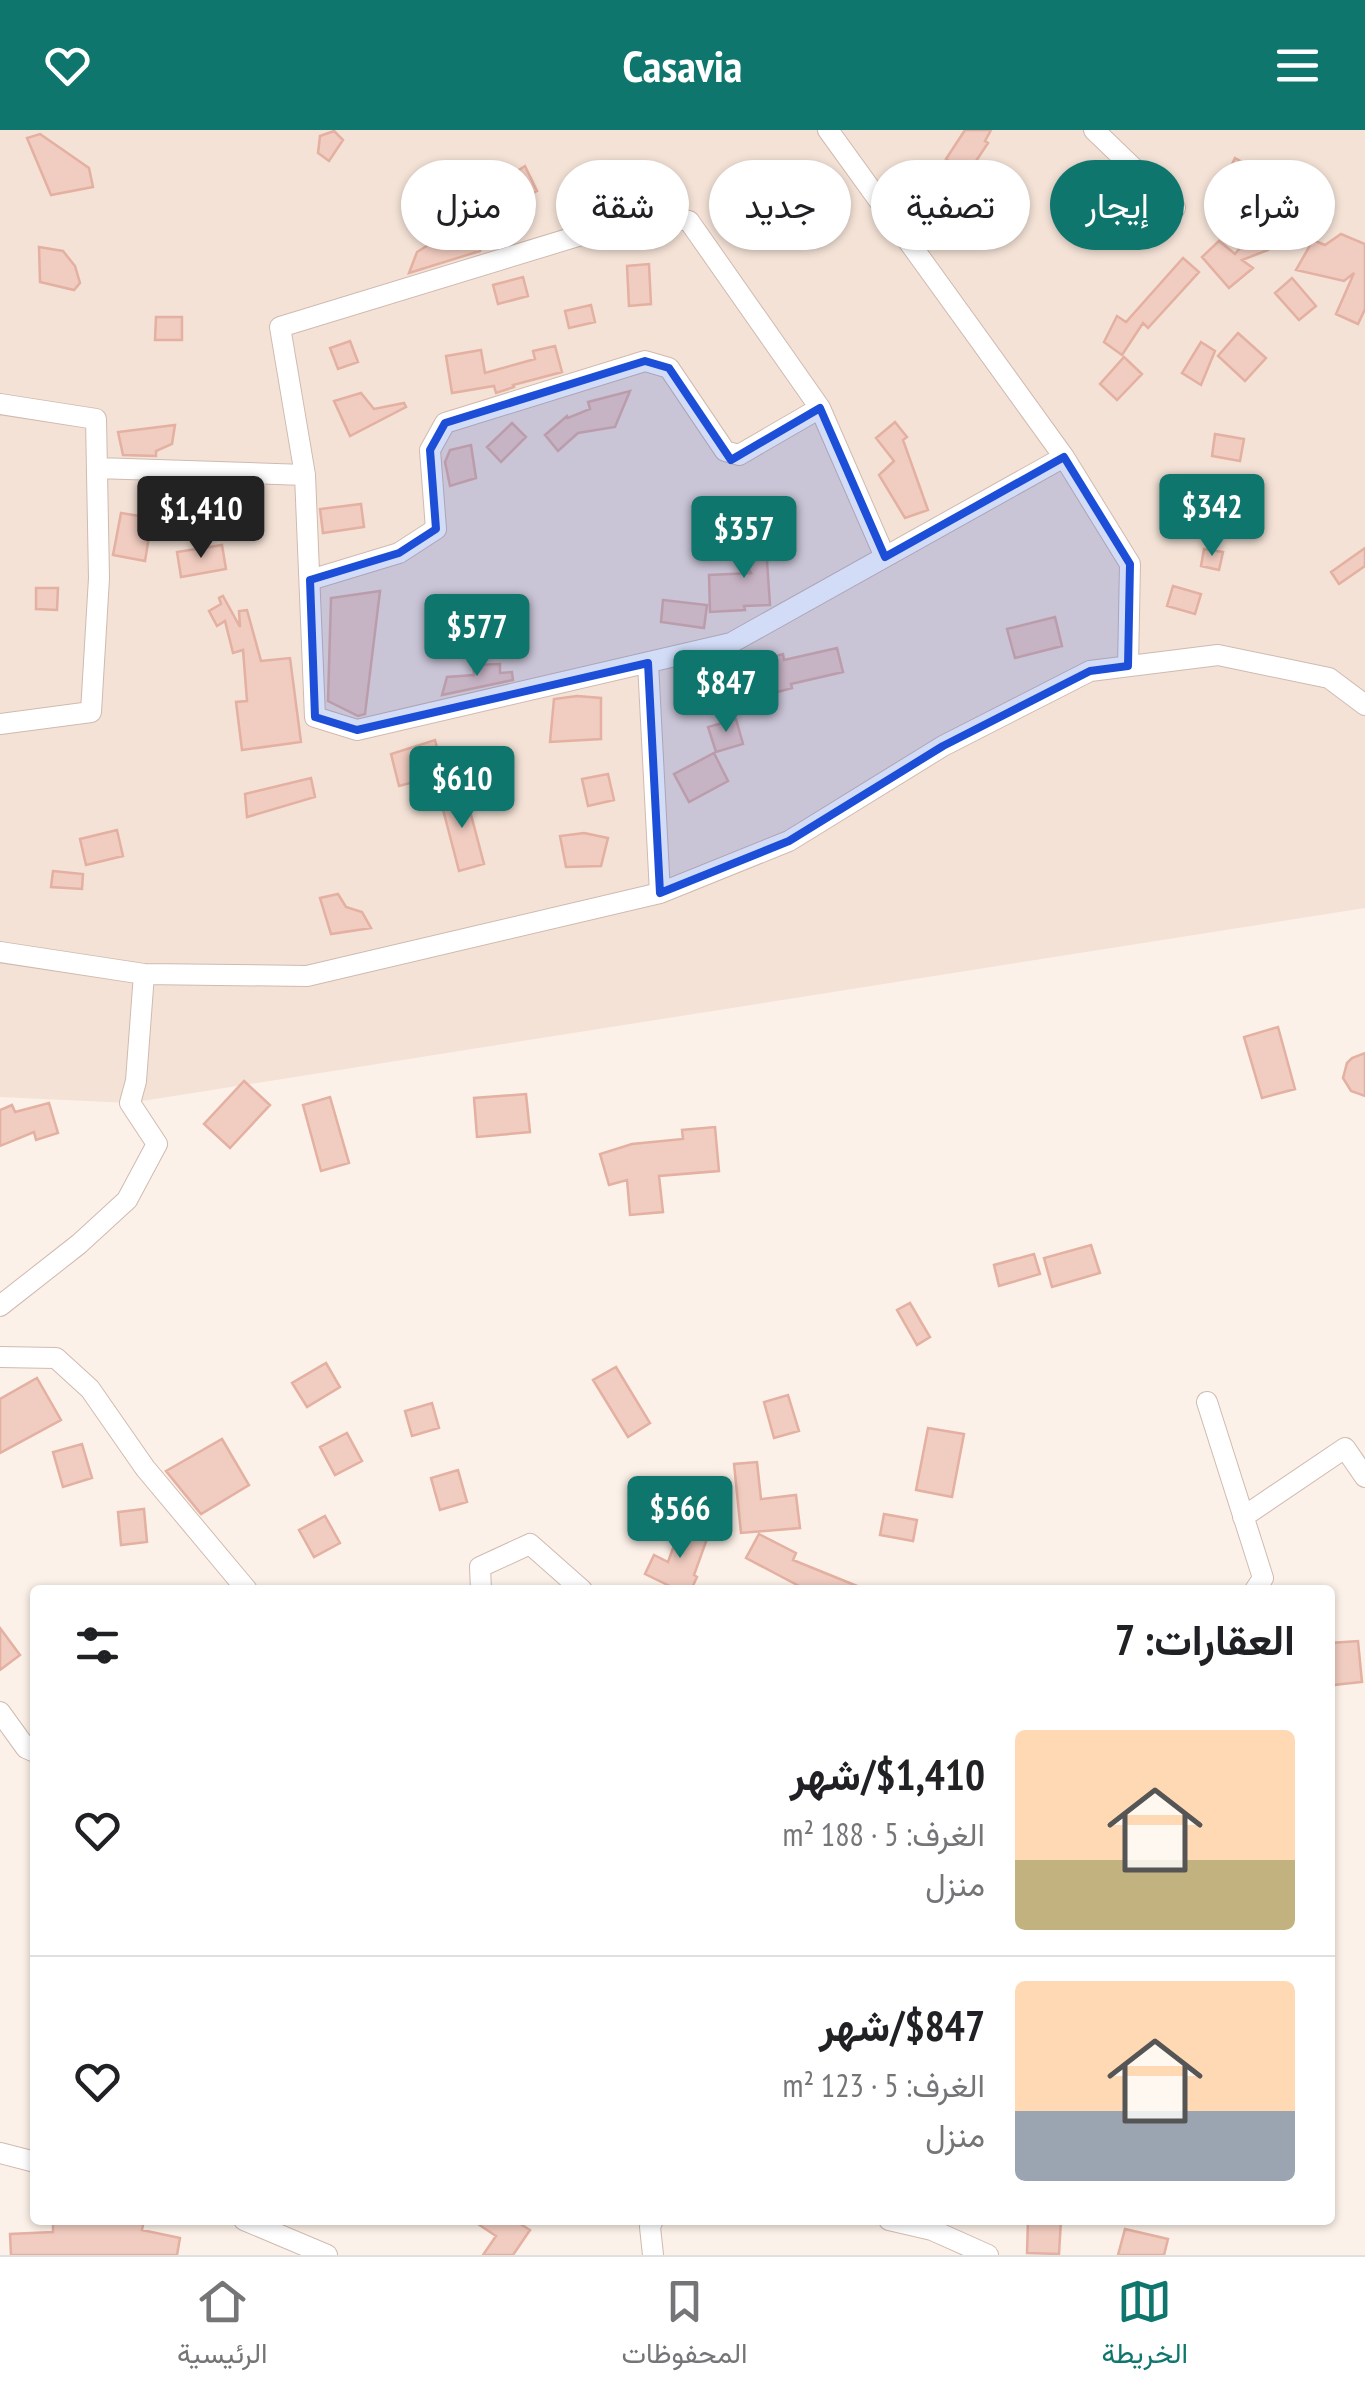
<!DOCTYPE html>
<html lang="ar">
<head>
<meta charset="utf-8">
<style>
	:root { --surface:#fff; --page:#f6f6f6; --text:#202124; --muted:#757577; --line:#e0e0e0; --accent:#0f766e }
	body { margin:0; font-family:"PT Sans Narrow",Vazirmatn,sans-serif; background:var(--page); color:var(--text); direction:rtl; height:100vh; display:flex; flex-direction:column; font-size:38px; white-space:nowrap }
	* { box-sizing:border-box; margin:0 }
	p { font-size:32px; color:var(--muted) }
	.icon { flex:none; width:55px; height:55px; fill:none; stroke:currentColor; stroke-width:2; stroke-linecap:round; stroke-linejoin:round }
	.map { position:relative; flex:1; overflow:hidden; direction:ltr }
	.sheet { position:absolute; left:30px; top:1455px; width:1305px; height:640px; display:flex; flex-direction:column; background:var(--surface); border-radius:10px; box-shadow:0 2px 8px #0004; direction:rtl }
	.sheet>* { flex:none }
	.hud { position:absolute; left:30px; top:30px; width:1305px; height:90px; direction:rtl; display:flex; gap:20px }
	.price { position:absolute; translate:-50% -85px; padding:0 22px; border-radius:10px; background:var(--accent); color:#fff; font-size:32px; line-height:65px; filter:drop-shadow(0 2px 5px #0008) }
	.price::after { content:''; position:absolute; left:50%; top:60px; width:30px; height:22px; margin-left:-15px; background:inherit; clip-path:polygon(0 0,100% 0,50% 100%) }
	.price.active { background:#222; color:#fff }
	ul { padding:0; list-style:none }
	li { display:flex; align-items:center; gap:30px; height:250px; padding:0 40px }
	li+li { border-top:2px solid var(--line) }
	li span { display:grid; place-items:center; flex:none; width:280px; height:200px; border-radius:10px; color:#555 }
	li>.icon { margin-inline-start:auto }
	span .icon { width:120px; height:120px; fill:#fffc; stroke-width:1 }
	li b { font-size:42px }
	h2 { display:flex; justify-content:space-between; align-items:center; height:120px; padding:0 40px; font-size:42px }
	.pill { padding:0 35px; border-radius:45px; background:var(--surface); box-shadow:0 2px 8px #0004; font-size:35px; line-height:90px }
	.pill.active { background:var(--accent); color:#fff }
	header { display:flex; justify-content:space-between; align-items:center; height:130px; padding:0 40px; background:var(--accent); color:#fff; font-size:45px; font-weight:700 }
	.dock { display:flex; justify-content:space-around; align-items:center; height:140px; border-top:2px solid var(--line); background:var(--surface); font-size:28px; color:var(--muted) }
	.dock a { display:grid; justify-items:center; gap:5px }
	.dock .active { color:var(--accent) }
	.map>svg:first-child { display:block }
	.residential { fill:#f4e2d6 }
	.building { fill:#f1ccc0; stroke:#e3b0a1; stroke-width:2.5 }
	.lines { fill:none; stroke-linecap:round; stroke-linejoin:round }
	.street-casing { stroke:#d0bab0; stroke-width:22 }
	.street { stroke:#fff; stroke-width:20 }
	.marked { fill:#1d4ed8; fill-opacity:0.2; stroke:#1d4ed8; stroke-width:8; stroke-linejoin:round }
</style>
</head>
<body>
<header><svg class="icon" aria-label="menu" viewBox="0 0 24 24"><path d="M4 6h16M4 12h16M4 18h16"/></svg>Casavia<svg class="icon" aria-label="heart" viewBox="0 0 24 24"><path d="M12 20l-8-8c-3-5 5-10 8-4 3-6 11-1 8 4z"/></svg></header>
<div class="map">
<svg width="1365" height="2125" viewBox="0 0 1365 2125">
	<rect width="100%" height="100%" fill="#fcf1e8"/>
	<path class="residential" d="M 0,0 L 1365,0 L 1365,778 L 130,973 L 0,967 Z"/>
	<path class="building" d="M 965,0 L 991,0 L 985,11 L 988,13 L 968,43 L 946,29 Z
		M 334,1 L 343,10 L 329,31 L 318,23 L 320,6 Z
		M 40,4 L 89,38 L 93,57 L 51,65 L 27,8 Z
		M 1235,28 L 1253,38 L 1259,51 L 1251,68 L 1222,55 Z
		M 525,36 L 537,61 L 527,66 L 509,64 L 506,112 L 480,110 L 480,121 L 409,143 L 417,122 L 452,100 L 490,61 L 486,61 Z
		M 938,59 L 966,78 L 942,104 L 924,85 Z
		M 1270,79 L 1274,91 L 1297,85 L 1303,104 L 1266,114 L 1268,120 L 1242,130 L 1253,138 L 1229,158 L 1202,127 L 1219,111 L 1235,124 L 1252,103 L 1246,91 Z
		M 1341,104 L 1365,114 L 1365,179 L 1358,194 L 1336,184 L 1354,143 L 1344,151 L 1296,140 L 1313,110 L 1325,115 Z
		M 39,117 L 63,121 L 75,136 L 80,153 L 74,160 L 40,152 Z
		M 1183,128 L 1199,142 L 1148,198 L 1143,193 L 1122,225 L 1104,212 L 1117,186 L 1126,192 Z
		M 649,134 L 651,174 L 629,176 L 627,136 Z
		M 523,147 L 528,166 L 498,174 L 493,155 Z
		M 1292,148 L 1316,176 L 1299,190 L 1275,163 Z
		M 591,175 L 595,192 L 569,198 L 565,181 Z
		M 156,187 L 182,187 L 182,210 L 155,210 Z
		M 1238,203 L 1266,228 L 1245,251 L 1218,226 Z
		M 350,211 L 358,232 L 338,239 L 330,218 Z
		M 1201,212 L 1215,221 L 1201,255 L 1182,243 Z
		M 555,216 L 562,242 L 513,255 L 514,257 L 496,263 L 494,256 L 452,263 L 446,226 L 481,220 L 485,243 L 535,229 L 533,221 Z
		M 1124,227 L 1142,244 L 1117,270 L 1100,254 Z
		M 630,261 L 615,297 L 578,303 L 558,321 L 545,305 L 567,286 L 568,288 L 590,279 L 588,272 Z
		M 361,263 L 374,279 L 404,273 L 406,277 L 350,306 L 334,271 Z
		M 895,292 L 907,307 L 903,310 L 928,380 L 905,388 L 879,345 L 894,331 L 876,308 Z
		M 512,293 L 526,307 L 501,332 L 487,317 Z
		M 175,295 L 172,314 L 156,321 L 156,326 L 123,325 L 118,302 Z
		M 1215,304 L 1244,309 L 1240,331 L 1212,326 Z
		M 471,315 L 476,348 L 450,356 L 445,332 L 450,320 Z
		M 361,374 L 364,397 L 323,403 L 320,379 Z
		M 121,383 L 152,388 L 145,431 L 113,425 Z
		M 765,406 L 777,425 L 767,431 L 770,475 L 744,476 L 745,480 L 710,482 L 709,445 L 751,443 L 738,423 Z
		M 222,415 L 226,439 L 181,447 L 177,422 Z
		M 1365,418 L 1365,436 L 1339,454 L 1331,442 Z
		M 1204,419 L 1223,422 L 1219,440 L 1201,436 Z
		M 1173,456 L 1201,464 L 1195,484 L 1167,476 Z
		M 36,458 L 58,458 L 57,480 L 36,479 Z
		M 380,461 L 365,584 L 358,586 L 328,571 L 331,468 Z
		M 223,466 L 240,497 L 239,481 L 247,480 L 261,531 L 290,528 L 301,612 L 242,620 L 236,572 L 247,571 L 243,520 L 233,523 L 225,491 L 217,496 L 209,481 L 221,474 L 219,468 Z
		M 663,470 L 707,475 L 704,498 L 661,492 Z
		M 1055,487 L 1062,516 L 1015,528 L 1007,499 Z
		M 837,518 L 843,542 L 791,554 L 792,558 L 759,567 L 750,533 L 783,524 L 784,530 Z
		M 500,534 L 500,543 L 512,542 L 513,550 L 442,565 L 447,547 L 474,545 L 473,535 Z
		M 577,566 L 601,568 L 601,609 L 550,612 L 554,569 Z
		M 736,589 L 743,614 L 716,622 L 708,597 Z
		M 435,610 L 444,644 L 399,656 L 391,624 Z
		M 714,623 L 728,651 L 689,672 L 674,644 Z
		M 608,644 L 614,670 L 588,676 L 582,649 Z
		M 311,648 L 315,667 L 247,687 L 245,664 Z
		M 465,662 L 484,734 L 459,741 L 440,668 Z
		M 117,700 L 123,726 L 86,735 L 80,709 Z
		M 584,703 L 608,708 L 601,736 L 566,737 L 560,706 Z
		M 53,741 L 83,744 L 82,759 L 51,757 Z
		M 338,764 L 346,777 L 362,782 L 371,798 L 331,804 L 320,768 Z
		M 1278,897 L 1295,959 L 1262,968 L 1244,907 Z
		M 1365,923 L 1365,966 L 1351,961 L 1343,948 L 1347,933 L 1352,928 Z
		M 244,951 L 270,975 L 230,1018 L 204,994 Z
		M 526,964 L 530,1002 L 477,1007 L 474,968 Z
		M 330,967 L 349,1033 L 321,1041 L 303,975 Z
		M 49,973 L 58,1003 L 36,1010 L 34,1002 L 0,1016 L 0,980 L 12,975 L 15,982 Z
		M 715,997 L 719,1041 L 659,1046 L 663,1082 L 630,1085 L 627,1050 L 609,1055 L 600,1024 L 632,1014 L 683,1009 L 682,1000 Z
		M 1091,1115 L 1100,1143 L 1052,1157 L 1044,1128 Z
		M 1034,1124 L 1040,1144 L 999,1156 L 994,1135 Z
		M 910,1173 L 930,1207 L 917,1215 L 897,1180 Z
		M 326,1233 L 340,1257 L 307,1277 L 292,1253 Z
		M 616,1237 L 650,1293 L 628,1307 L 593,1250 Z
		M 37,1248 L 61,1290 L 0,1323 L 0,1269 Z
		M 788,1265 L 799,1301 L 774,1308 L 764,1272 Z
		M 432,1273 L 439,1298 L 412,1306 L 405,1281 Z
		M 928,1298 L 964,1304 L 952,1367 L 916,1360 Z
		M 347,1303 L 362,1331 L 335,1345 L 320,1317 Z
		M 222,1309 L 249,1355 L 201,1384 L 166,1341 Z
		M 82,1314 L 92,1348 L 63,1357 L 53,1322 Z
		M 757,1332 L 761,1369 L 796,1365 L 800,1398 L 741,1403 L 734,1334 Z
		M 458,1340 L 467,1372 L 440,1380 L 431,1348 Z
		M 144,1379 L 147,1412 L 121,1415 L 118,1382 Z
		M 884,1384 L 917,1390 L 913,1411 L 880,1405 Z
		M 325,1386 L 340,1413 L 314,1427 L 299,1400 Z
		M 681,1396 L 708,1406 L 694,1445 L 697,1447 L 691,1460 L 678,1460 L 645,1444 L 654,1425 L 668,1432 Z
		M 759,1404 L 796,1423 L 793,1430 L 867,1460 L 797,1460 L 799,1456 L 746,1428 Z
		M 0,1498 L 20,1525 L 0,1540 Z
		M 1358,1511 L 1362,1552 L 1333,1555 L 1330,1513 Z
		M 53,2090 L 144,2090 L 142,2100 L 180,2108 L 177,2125 L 11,2125 L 10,2104 L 53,2102 Z
		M 472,2090 L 514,2090 L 530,2100 L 513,2125 L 483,2125 L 496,2106 Z
		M 1028,2090 L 1061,2090 L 1059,2124 L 1027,2123 Z
		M 1125,2099 L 1168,2109 L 1164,2125 L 1118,2125 Z"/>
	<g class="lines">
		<g class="street-casing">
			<path id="street" d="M 828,0 L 1064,327
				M 1094,0 L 1175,78
				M 0,274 L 96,289 L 99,448 L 91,582 L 0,594
				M 97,338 L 305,345 L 315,587 L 357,600 L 731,513 L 1064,327 L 1130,434 L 1128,536
				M 305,345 L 280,197 L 650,84 L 689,91 L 820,278 L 885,427
				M 310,450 L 399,423 L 436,399 L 430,320 L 445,293 L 645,231 L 669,238 L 725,321 L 739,325 L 820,278
				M 648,533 L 660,763
				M 0,822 L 144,844 L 307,846 L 660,763 L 789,711 L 943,616 L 1090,541 L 1218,525 L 1329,548 L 1365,575
				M 0,1176 L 79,1114 L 127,1070 L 157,1014 L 130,973 L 136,951 L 144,844
				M 0,1227 L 56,1228 L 90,1259 L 145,1338 L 247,1460
				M 1207,1272 L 1263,1448 L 1255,1460
				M 1243,1387 L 1345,1318 L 1365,1347
				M 481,1460 L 480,1437 L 530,1414 L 582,1460
				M 0,1582 L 26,1618 L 35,1622
				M 0,2023 L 35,2032
				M 244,2090 L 327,2125
				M 889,2090 L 932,2100 L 988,2125
				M 653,2125 L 650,2097 L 653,2090"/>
		</g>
		<use href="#street" class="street"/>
	</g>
	<path class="marked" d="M 645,231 L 669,238 L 731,330 L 820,278 L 885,427 L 1064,327 L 1130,434 L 1128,536 L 1090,541 L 943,616 L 789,711 L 660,763 L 648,533 L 357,600 L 315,587 L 310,450 L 399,423 L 436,399 L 430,320 L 445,293 Z"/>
</svg>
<b class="price" style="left:1212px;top:429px">$342</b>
<b class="price active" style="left:201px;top:431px">$1,410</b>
<b class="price" style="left:744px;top:451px">$357</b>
<b class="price" style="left:477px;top:549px">$577</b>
<b class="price" style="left:726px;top:605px">$847</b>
<b class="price" style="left:462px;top:701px">$610</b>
<b class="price" style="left:680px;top:1431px">$566</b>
<div class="hud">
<a class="pill">شراء</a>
<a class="pill active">إيجار</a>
<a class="pill">تصفية</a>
<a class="pill">جديد</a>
<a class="pill">شقة</a>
<a class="pill">منزل</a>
</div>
<section class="sheet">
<h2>العقارات: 7<svg class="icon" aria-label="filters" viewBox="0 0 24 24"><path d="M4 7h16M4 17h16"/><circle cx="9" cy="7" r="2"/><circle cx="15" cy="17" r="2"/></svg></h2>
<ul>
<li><span style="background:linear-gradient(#ffd9b3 65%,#c2b280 0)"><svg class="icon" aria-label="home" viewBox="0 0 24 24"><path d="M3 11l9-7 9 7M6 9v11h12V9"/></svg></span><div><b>$1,410/شهر</b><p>الغرف: 5 · 188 m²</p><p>منزل</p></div><svg class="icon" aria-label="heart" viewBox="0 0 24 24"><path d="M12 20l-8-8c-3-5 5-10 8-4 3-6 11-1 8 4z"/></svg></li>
<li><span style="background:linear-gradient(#ffd9b3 65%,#9aa5b1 0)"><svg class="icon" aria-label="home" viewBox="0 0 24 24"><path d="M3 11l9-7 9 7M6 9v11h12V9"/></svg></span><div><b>$847/شهر</b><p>الغرف: 5 · 123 m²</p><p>منزل</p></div><svg class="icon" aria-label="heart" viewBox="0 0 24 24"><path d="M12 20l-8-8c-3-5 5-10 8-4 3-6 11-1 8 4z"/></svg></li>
</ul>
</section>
</div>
<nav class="dock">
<a class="active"><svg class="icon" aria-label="map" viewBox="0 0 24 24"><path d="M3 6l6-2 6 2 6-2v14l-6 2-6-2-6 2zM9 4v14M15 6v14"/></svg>الخريطة</a>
<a><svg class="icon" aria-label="saved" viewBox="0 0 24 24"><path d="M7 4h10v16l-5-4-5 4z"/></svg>المحفوظات</a>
<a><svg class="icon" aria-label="home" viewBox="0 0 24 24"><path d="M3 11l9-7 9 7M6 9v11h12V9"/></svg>الرئيسية</a>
</nav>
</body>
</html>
